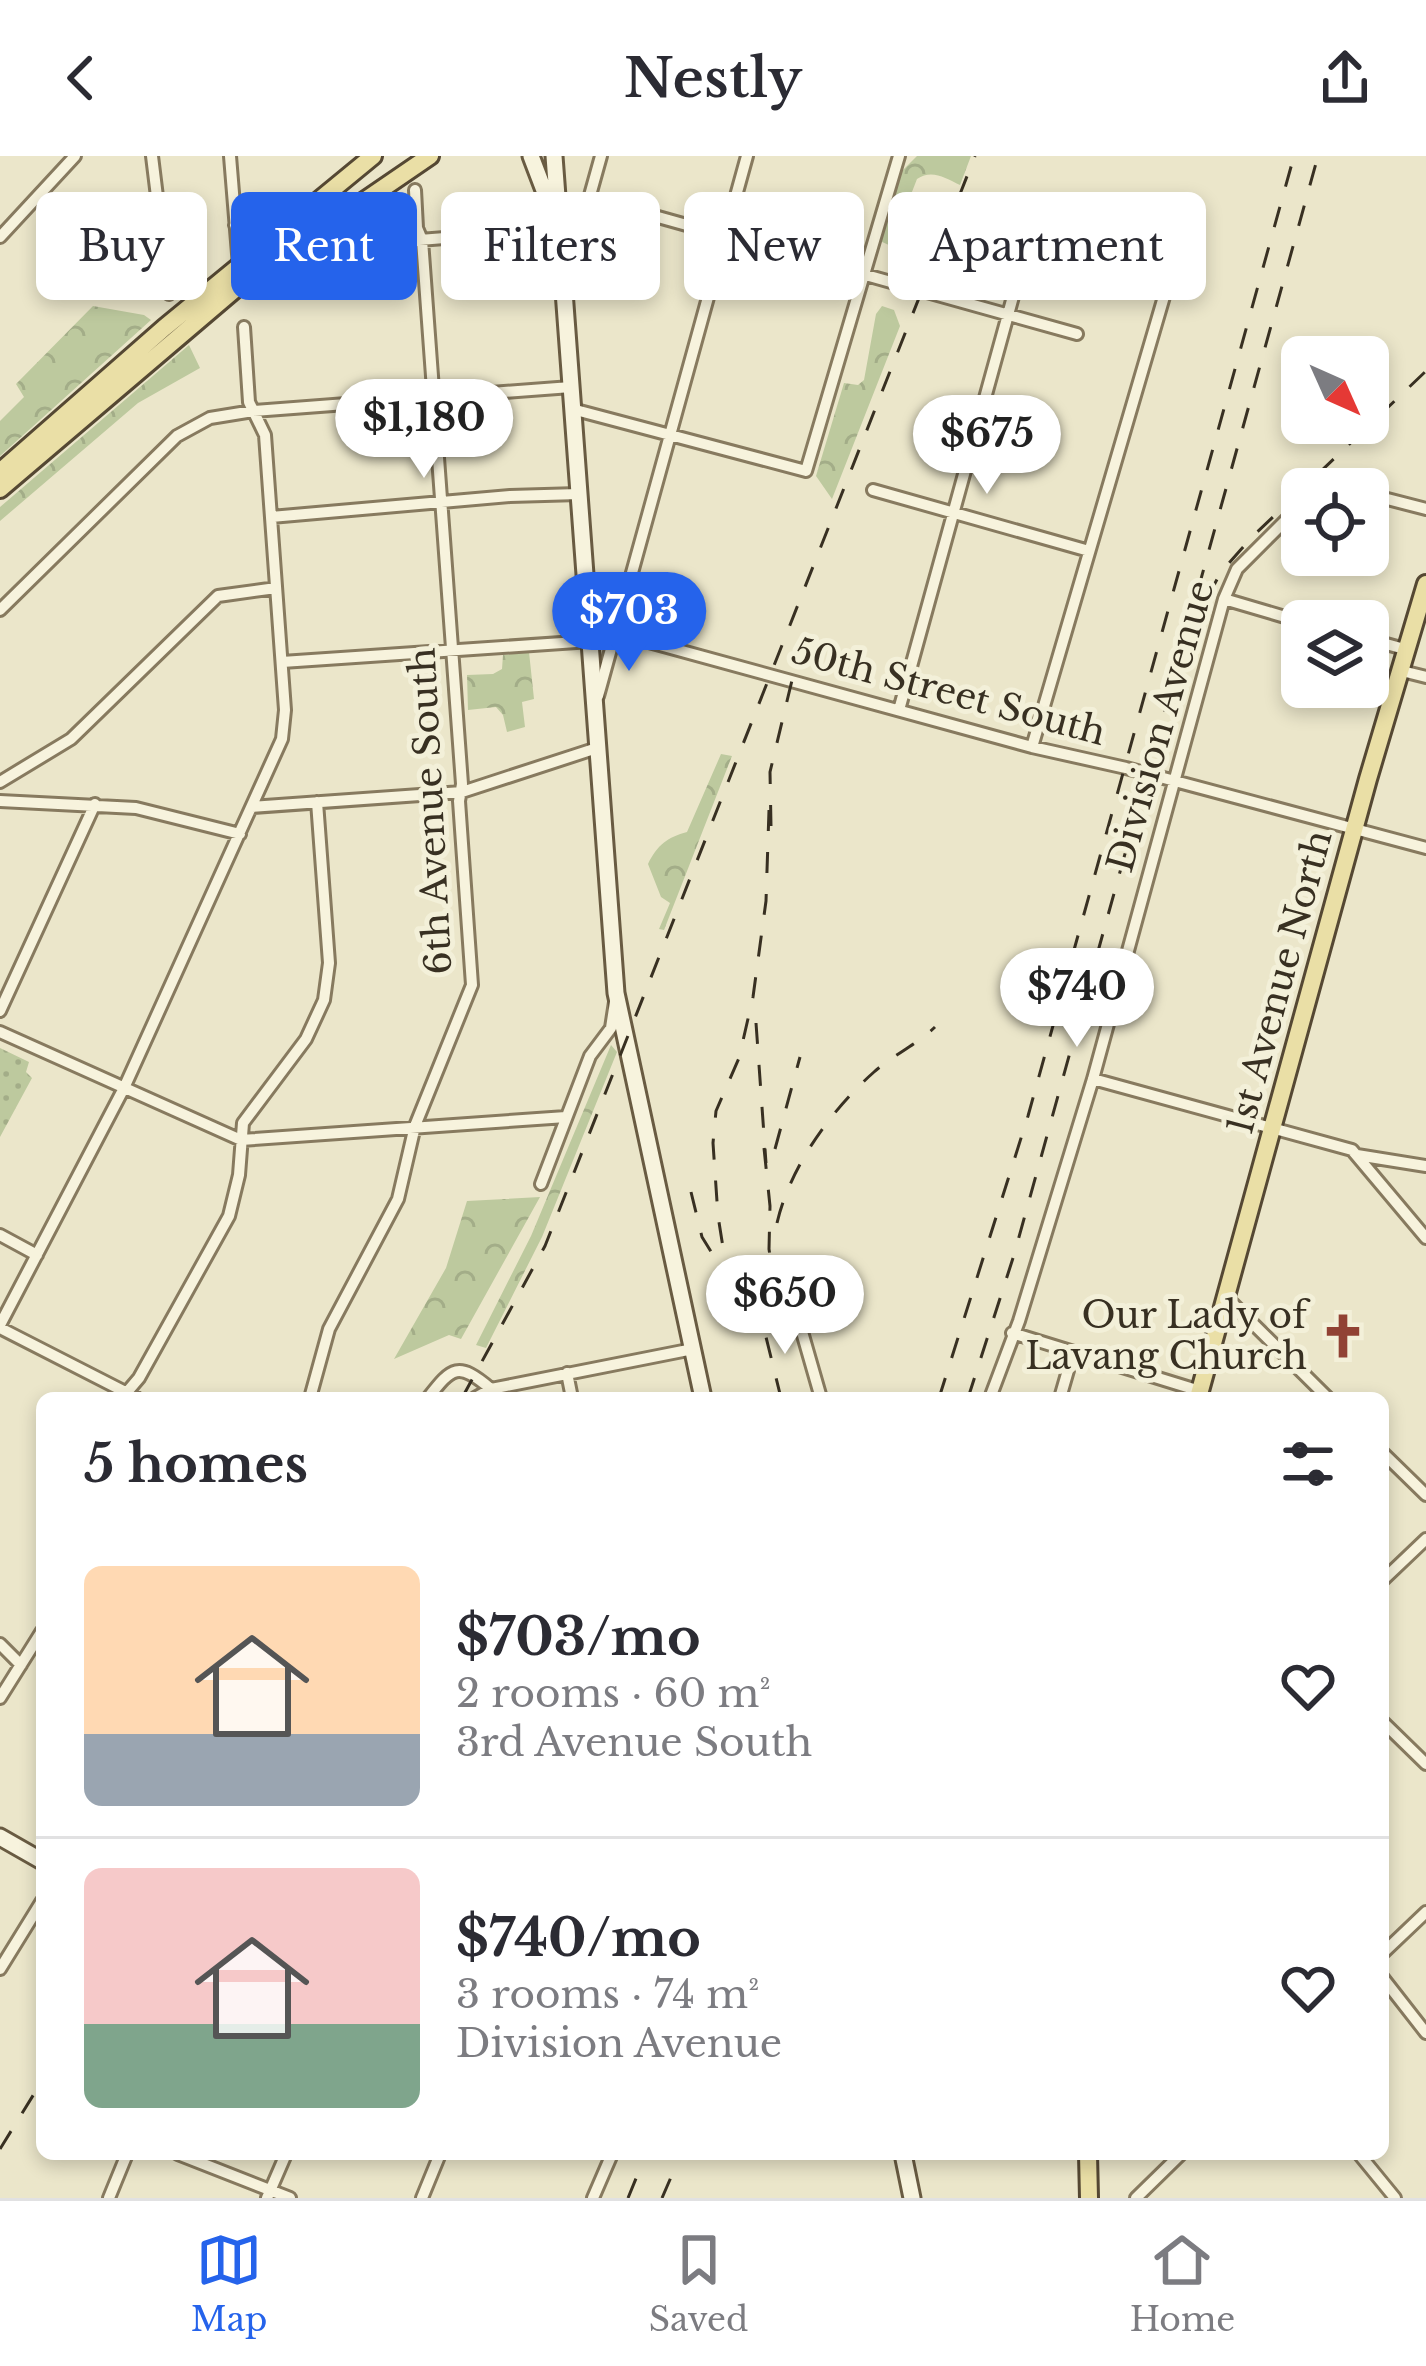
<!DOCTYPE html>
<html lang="en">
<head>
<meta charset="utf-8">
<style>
	:root { --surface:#fff; --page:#f2f2f3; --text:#2b2b33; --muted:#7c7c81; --line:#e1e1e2; --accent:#2563eb }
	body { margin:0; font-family:"Libre Baskerville",serif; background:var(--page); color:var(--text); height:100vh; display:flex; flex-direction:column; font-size:45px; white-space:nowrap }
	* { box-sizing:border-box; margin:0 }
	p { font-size:39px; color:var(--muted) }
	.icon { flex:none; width:66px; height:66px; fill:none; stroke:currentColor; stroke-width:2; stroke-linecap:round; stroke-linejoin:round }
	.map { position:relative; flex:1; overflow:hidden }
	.details { position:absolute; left:36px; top:1236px; width:1353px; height:768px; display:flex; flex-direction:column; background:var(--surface); border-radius:18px; box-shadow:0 6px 18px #0003 }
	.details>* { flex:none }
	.hud { position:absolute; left:36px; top:36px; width:1356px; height:108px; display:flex; gap:24px }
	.needle { width:78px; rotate:135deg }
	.fabs { position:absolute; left:1281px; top:180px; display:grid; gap:24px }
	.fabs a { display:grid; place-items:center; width:108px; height:108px; border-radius:18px; background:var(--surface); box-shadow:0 6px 18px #0003; font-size:60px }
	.price { position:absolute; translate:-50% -102px; padding:0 27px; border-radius:42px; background:#fff; color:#222; font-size:39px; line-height:78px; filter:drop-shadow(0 3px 6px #0008) }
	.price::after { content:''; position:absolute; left:50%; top:72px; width:36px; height:27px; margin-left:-18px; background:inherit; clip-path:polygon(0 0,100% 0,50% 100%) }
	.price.on { background:var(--accent); color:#fff }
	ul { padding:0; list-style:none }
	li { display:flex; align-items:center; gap:36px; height:300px; padding:0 48px }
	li+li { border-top:3px solid var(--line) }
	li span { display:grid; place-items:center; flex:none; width:336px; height:240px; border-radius:18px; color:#555 }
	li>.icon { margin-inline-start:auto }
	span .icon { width:144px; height:144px; fill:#fffc; stroke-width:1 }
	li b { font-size:51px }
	h2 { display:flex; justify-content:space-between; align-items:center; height:144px; padding:0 48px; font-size:51px }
	.chip { padding:0 42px; border-radius:18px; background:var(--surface); box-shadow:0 6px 18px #0003; font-size:42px; line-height:108px }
	.chip.on { background:var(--accent); color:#fff }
	header { display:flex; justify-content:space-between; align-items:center; height:156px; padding:0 48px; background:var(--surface); font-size:54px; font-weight:600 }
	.tab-bar { display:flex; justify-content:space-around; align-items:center; height:168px; border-top:3px solid var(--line); background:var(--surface); font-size:33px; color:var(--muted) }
	.tab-bar a { display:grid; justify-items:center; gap:6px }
	.tab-bar .on { color:var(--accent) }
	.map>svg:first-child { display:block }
	.forest { fill:url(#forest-crowns) }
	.park { fill:url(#park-dots) }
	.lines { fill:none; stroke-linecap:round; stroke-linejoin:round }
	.street-casing { stroke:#877a5f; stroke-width:16 }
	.secondary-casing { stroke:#695b42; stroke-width:21 }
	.primary-casing { stroke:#554833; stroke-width:22 }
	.street { stroke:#f7f3dd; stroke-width:10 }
	.secondary { stroke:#f7f3dd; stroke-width:15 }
	.primary { stroke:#eadfa6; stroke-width:16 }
	.rail { stroke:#383022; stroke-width:3; stroke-dasharray:21 21; stroke-linecap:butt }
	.labels { text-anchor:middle; stroke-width:10; stroke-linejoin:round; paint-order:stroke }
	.street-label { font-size:36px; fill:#383022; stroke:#f3f0d9 }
	.poi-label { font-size:36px; fill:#383022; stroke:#f3f0d9; text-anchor:end }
</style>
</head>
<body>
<header><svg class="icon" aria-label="back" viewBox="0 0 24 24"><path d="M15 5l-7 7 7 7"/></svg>Nestly<svg class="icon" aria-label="share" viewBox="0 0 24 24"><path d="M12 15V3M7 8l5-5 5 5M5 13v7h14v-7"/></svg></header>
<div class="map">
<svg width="1426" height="2042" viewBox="0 0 1426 2042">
	<defs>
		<pattern id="forest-crowns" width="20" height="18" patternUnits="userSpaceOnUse" patternTransform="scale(3)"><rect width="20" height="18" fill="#bdc99e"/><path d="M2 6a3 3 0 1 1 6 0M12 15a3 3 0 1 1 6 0" fill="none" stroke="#a3ad88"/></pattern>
		<pattern id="park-dots" width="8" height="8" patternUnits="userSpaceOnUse" patternTransform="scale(3)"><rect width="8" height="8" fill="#bdc99e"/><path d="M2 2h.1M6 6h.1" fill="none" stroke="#a3ad88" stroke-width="1.8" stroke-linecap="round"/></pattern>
	</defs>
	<rect width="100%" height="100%" fill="#ebe6ca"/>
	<path class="forest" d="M 917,0 L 971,0 L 960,29 C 945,22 932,13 917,23 L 891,90 L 880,85 L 901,16 Z
		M 93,150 L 144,159 L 151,164 L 0,300 L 0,265 L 24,241 L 16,228 Z
		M 882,150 L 894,154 L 900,170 L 832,343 L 816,320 L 844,227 L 858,229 L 864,224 L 876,158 Z
		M 189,189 L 200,212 L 138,247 L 0,365 L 0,351 Z
		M 529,496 L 534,543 L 522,546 L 525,571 L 507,576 L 503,559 L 496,551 L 468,554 L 467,519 L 493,518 L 502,513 L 503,499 Z
		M 721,598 L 732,600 L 664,774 L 659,773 L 670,747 L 661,741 L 648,708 C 657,689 668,681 687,676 Z
		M 611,889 L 617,896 L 542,1081 L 486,1192 L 476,1189 L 531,1080 Z
		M 540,1041 L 461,1183 L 449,1179 L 394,1203 L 446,1112 L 467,1045 Z"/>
	<path class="park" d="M 0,892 L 29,906 L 26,916 L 32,922 L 0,981 Z"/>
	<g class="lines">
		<g class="street-casing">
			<path id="street" d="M 152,0 L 169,138
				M 230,0 L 239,110
				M 590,42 L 1077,178
				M 589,43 L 601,0
				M 235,69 L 257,86 L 320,92 L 558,73 L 580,59
				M 0,81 L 75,0
				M 572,253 L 806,315 L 899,0
				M 1330,333 L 1352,333
				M 873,334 L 1089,395
				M 1368,338 L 1426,353
				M 271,361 L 510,340 L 579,338
				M 1224,443 L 1302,466
				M 0,454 L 177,280 L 210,262 L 253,255 L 571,231
				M 1368,483 L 1408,494
				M 282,506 L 591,485 L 616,477 L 1032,591 L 1126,612 L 1426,692
				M 1402,515 L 1426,521
				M 598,540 L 747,0
				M 899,554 L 1033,68
				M 1032,591 L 1180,86
				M 0,626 L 71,583 L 218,440 L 276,432
				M 0,645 L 136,652 L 240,678
				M 252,651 L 462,636 L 600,591
				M 0,855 L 95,648
				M 0,876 L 241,984 L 566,961
				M 1093,923 L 1352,994 L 1426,1082
				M 1357,999 L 1426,1010
				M 541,1028 L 590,900 L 611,872 L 615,846
				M 0,1079 L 37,1099
				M 1227,1142 L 1328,1242
				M 794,1148 L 821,1242
				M 0,1169 L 124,932 L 282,583 L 285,554 L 265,279 L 249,246 L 244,171
				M 0,1172 L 137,1242
				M 1012,1177 L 1200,1235
				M 567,1217 L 572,1242
				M 122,1242 L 139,1222 L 229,1060 L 239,1019 L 243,967 L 306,883 L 324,844 L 329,807 L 317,646
				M 310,1242 L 329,1173 L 398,1043 L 415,970 L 472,829 L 459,645 L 462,628 L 422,84 L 417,72 L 415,34
				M 428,1242 C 452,1211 458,1205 491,1233 L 693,1193
				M 475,1242 L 491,1233
				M 990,1242 L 1019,1165 L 1093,923 L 1224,443 L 1237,413 L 1302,348
				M 1060,1242 L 1073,1197
				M 1383,1297 L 1426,1339
				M 1383,1424 L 1426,1383
				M 0,1488 L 21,1509
				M 0,1542 L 42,1475
				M 1383,1566 L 1426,1608
				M 1383,1797 L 1426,1756
				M 0,1813 L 42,1745
				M 1383,1822 L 1426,1877
				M 178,1998 L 290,2042
				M 1359,1998 L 1395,2042
				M 109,2042 L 127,1998
				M 267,2042 L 286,1998
				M 422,2042 L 440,1998
				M 593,2042 L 612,1998
				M 1136,2042 L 1181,1998"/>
		</g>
		<g class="secondary-casing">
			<path id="secondary" d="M 531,0 L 550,50
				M 554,0 L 616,837 L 703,1242
				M 565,116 L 581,57
				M 0,1681 L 42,1705
				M 903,1998 L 912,2042"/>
		</g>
		<g class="primary-casing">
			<path id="primary" d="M 0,316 L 164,172 L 373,0
				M 0,333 L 234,134 L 430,0
				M 1198,1242 L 1368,623 L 1426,428
				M 1088,1998 L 1089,2042"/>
		</g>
		<use href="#street" class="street"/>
		<use href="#secondary" class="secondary"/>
		<use href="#primary" class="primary"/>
		<path class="rail" d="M 1207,442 L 1221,416 L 1251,382 L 1426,215
			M 769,654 L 766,745 L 753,841 L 739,902 L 716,955 L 713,987 L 718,1060 L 725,1104 L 766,1181 L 781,1242
			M 771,670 L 770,616 L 805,470
			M 756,867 L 766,1007
			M 764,992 L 770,1050 L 769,1093 L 784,1200
			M 775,993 L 800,901
			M 691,1036 L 702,1081 L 720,1110
			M 777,1067 C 790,1011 831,954 874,916 C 893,899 916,889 935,871
			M 792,1182 L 794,1148 L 805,1115
			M 462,1242 L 545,1090 L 975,0
			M 939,1242 L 1028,960 L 1294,0
			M 968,1242 L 1014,1099 L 1318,0
			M 0,1993 L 42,1925
			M 628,2042 L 646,1998
			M 662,2042 L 681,1998"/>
	</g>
	<defs>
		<g id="church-bare" transform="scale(3.6)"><path d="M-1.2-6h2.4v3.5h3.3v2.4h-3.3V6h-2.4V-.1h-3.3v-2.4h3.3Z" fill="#914234" stroke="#f3f0d9" stroke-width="2.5" paint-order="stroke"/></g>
	</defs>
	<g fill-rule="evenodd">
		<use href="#church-bare" x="1343" y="1180"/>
	</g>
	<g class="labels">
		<g class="street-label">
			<text transform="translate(949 535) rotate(15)" y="13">50th Street South</text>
			<text transform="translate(1160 570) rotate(-74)" y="13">Division Avenue</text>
			<text transform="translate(430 655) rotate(-93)" y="13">6th Avenue South</text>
			<text transform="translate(1279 826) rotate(-75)" y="13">1st Avenue North</text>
		</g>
		<g class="poi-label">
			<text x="1307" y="1172">Our Lady of<tspan x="1307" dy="41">Lavang Church</tspan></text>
		</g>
	</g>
</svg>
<div class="fabs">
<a><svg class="needle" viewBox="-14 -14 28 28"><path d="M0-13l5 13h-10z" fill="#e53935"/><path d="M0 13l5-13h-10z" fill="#7c7c81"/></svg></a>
<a><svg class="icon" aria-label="locate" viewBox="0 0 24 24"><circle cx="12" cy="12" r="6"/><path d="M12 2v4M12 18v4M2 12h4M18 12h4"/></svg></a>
<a><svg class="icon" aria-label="layers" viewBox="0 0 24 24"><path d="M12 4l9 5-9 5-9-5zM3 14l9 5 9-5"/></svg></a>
</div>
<b class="price" style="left:424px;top:325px">$1,180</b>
<b class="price" style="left:987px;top:341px">$675</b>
<b class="price on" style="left:629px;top:518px">$703</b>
<b class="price" style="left:1077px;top:894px">$740</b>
<b class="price" style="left:785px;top:1201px">$650</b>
<div class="hud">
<a class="chip">Buy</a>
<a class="chip on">Rent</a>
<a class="chip">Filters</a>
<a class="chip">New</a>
<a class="chip">Apartment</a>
</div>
<section class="details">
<h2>5 homes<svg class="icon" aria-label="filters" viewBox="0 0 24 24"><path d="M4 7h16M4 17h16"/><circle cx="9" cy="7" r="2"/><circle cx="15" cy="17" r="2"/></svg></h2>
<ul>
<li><span style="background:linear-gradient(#ffd9b3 70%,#9aa5b1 0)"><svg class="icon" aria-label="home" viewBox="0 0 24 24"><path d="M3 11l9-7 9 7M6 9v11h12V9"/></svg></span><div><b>$703/mo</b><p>2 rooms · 60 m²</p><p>3rd Avenue South</p></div><svg class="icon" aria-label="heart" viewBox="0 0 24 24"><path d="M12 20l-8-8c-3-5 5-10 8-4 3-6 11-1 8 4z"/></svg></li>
<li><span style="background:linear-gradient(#f6c9c9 65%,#7fa58c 0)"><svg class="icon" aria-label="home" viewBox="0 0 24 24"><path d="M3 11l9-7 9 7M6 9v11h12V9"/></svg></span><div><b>$740/mo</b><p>3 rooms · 74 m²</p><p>Division Avenue</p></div><svg class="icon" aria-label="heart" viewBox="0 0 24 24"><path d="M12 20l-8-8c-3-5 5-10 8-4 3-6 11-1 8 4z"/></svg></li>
</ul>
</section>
</div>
<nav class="tab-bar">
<a class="on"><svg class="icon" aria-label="map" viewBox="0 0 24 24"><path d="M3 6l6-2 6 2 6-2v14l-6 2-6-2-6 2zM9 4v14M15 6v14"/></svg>Map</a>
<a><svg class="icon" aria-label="saved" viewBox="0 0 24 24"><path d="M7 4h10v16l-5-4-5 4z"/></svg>Saved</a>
<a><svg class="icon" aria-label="home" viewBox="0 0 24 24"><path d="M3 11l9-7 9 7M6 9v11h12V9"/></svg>Home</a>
</nav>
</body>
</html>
